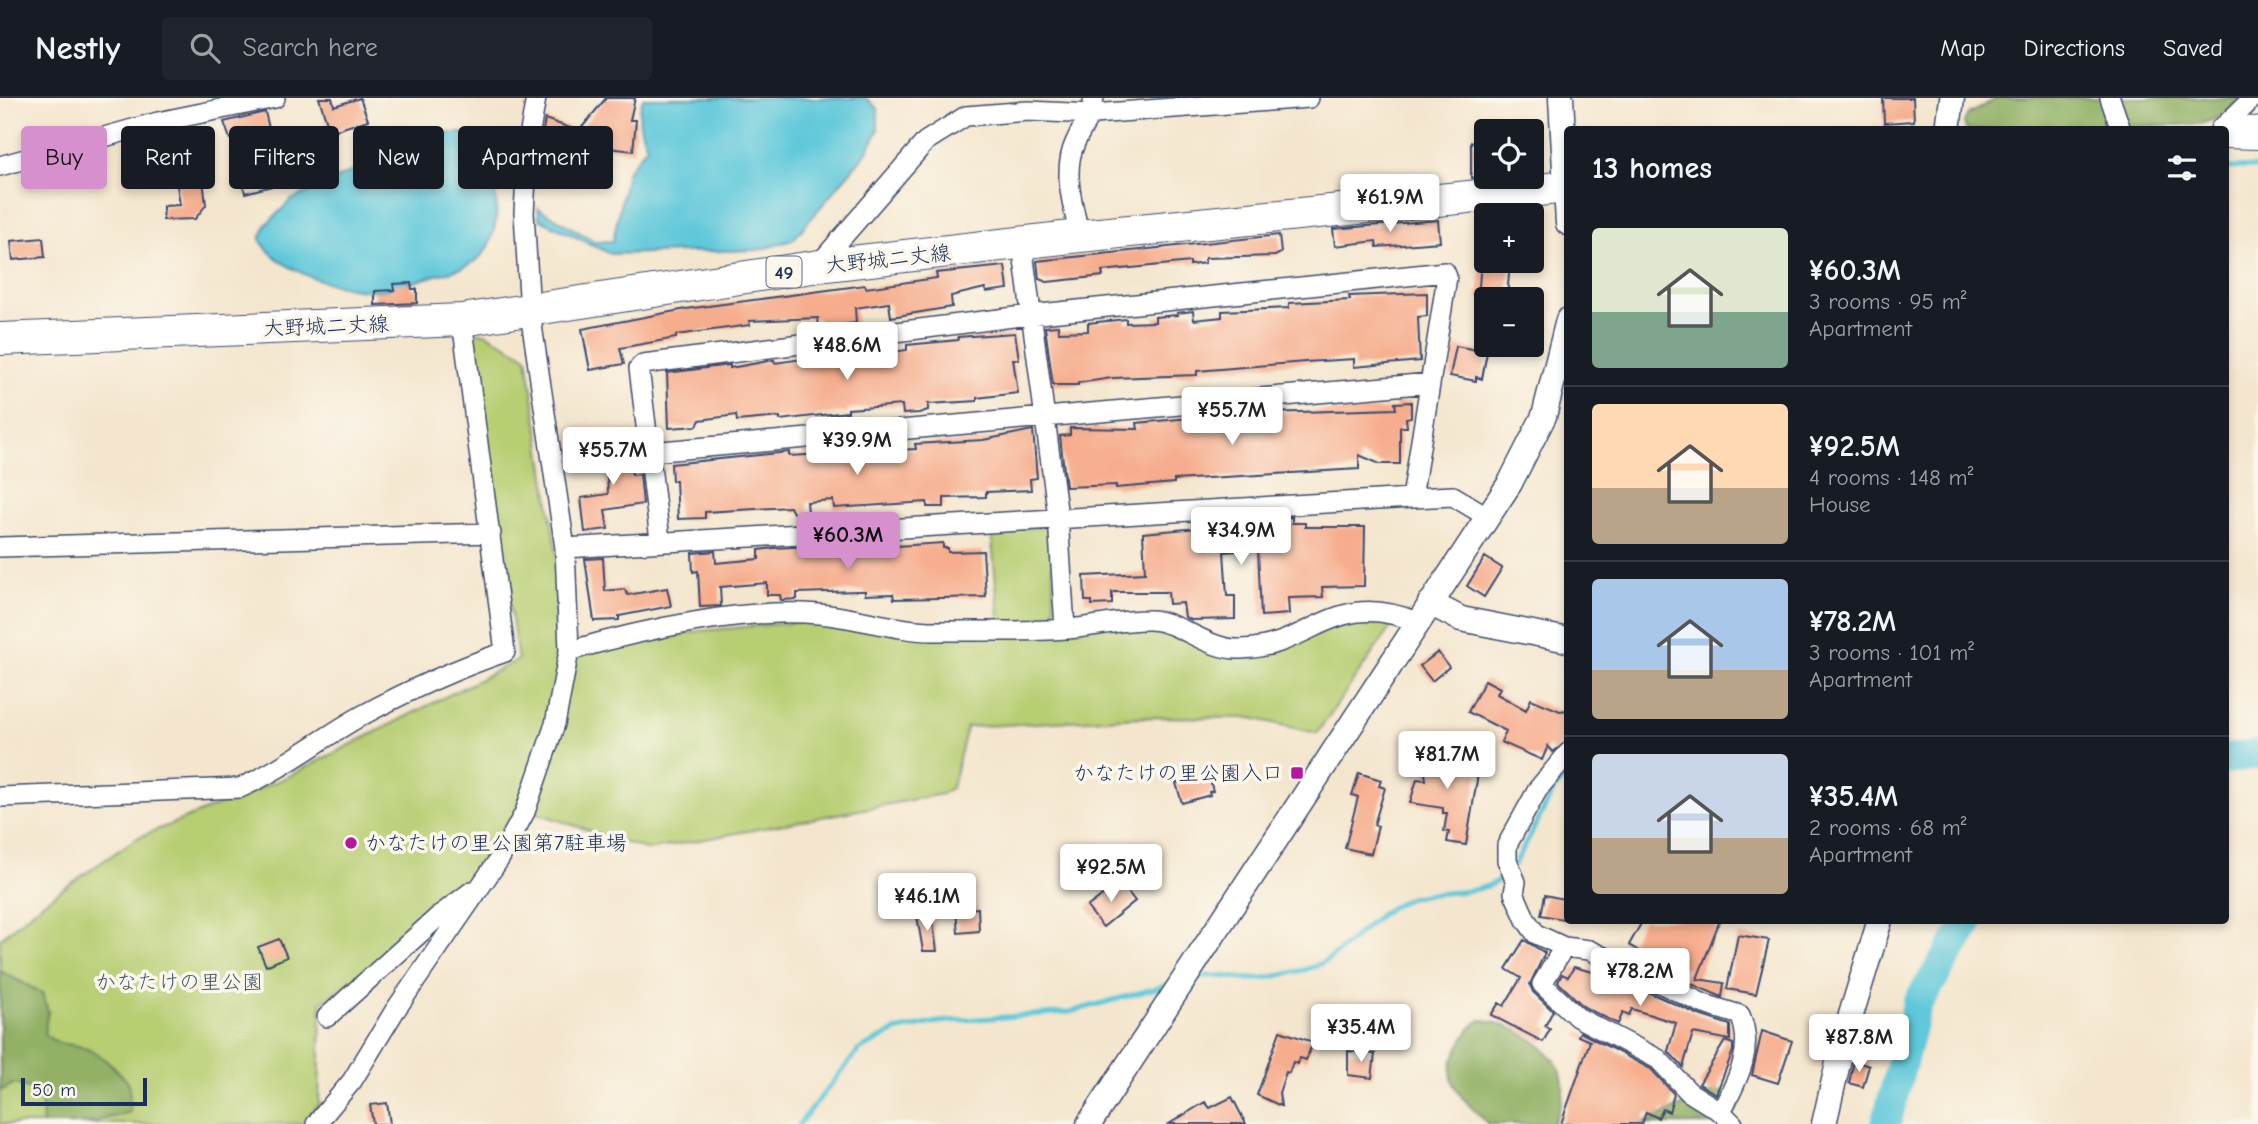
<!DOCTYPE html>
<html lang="en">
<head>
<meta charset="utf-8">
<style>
	:root { --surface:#171b24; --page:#20242c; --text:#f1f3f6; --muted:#9ea1a6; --line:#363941; --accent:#d690ce }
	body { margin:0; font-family:"Comic Neue","Klee One",sans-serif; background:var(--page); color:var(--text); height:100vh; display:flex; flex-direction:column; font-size:26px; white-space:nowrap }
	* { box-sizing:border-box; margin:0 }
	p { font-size:23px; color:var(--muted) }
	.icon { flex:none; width:38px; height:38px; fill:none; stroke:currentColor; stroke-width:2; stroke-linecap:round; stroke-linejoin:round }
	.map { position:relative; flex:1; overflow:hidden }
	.details { position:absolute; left:1564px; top:28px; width:665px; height:798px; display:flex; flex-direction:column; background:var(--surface); border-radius:7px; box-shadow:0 4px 10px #0003 }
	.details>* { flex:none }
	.banner { position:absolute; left:21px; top:28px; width:665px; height:63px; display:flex; gap:14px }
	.fabs { position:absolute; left:1474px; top:21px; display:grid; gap:14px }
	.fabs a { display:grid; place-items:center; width:70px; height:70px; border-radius:7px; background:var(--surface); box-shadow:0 4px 10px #0003; font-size:35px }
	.scale { position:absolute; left:21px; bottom:18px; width:126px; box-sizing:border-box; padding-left:7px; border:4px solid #1b2f5e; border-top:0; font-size:19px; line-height:24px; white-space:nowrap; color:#1b2f5e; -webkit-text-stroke:5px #fbf7ec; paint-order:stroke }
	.price { position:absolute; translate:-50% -60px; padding:0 16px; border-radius:7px; background:#fff; color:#222; font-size:23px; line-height:46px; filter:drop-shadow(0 2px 4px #0008) }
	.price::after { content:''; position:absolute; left:50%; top:42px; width:21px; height:16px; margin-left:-10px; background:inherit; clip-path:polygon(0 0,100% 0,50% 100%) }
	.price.current { background:var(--accent); color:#111 }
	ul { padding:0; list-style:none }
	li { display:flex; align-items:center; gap:21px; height:175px; padding:0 28px }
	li+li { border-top:2px solid var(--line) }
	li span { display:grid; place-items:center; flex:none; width:196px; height:140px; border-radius:7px; color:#555 }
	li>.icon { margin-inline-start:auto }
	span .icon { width:84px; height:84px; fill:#fffc; stroke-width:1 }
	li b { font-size:30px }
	h2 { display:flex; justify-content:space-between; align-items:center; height:84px; padding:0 28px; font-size:30px }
	.chip { padding:0 24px; border-radius:7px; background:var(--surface); box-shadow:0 4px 10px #0003; font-size:24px; line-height:63px }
	.chip.current { background:var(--accent); color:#111 }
	header { display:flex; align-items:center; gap:42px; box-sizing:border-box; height:98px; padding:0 35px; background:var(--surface); border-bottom:2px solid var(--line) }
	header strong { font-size:33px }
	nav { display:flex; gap:38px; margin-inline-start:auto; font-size:24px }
	.search { width:490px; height:63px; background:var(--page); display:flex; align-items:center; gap:18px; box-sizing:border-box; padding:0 24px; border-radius:7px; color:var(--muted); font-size:26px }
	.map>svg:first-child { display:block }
	.green { fill:#b8ce73; stroke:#6a7e68; stroke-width:2 }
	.forest { fill:#92b165; stroke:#567062; stroke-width:2 }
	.water { fill:#5fc8da; stroke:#3d7c9c; stroke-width:2 }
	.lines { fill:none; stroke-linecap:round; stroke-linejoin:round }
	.stream { stroke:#5fc8da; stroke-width:5 }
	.river { stroke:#5fc8da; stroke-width:30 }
	.building { fill:#f6ad8d }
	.minor-casing { stroke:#3c4a6f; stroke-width:22 }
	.tertiary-casing { stroke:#3c4a6f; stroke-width:27 }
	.primary-casing { stroke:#3c4a6f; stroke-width:34 }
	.minor { stroke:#fff; stroke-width:19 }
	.tertiary { stroke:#fff; stroke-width:24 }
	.primary { stroke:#fff; stroke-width:32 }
	.poi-dot { fill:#b5179e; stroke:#fbf7ec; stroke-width:2.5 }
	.labels { text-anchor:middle; stroke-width:7; stroke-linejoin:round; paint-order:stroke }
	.shield { fill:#fbf7ec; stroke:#5e6b89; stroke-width:2 }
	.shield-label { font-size:19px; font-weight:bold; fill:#1b2f5e }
	.street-label { font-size:21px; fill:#1b2f5e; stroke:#fbf7ec }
	.poi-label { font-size:21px; fill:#1b2f5e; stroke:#fbf7ec; text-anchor:end }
	.park-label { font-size:21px; fill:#425763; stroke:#fbf7ec }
</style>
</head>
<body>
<header>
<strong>Nestly</strong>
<div class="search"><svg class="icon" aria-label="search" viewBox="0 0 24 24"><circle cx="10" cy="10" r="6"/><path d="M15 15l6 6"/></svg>Search here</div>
<nav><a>Map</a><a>Directions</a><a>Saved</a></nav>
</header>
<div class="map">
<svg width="2258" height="1026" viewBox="0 0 2258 1026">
	<rect width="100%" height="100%" fill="#fbf7ec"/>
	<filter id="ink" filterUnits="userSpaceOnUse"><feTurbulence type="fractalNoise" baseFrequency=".0143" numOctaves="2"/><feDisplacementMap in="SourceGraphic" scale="14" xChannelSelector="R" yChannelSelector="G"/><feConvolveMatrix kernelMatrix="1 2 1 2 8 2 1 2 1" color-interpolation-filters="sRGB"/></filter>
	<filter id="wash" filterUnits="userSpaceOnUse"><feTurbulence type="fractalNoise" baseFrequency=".00686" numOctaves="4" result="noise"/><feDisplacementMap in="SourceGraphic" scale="28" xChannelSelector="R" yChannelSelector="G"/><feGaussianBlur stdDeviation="1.57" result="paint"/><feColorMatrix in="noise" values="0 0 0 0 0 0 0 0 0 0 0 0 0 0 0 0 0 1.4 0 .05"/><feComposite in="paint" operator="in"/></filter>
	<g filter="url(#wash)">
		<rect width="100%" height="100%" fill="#f4e6ce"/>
		<path class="green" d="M 471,235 L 485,235 L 527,259 L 558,465 L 561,515 L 558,559 L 700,533 L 811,523 L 1150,528 L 1225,556 L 1348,519 L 1393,520 L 1392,527 L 1317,635 L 1252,620 L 1139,619 L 967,629 L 952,689 L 942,696 L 648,752 L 519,709 L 484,769 L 368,873 L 321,904 L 319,1007 L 303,1026 L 0,1026 L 0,841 L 41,806 L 137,740 L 285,680 L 518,562 Z
			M 1050,428 L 1055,514 L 1044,526 L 1000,528 L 991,432 Z"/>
		<path class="forest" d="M 1998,0 L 2242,0 L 2215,21 L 2200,26 L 2063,31 L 1966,32 L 1964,24 L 1968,16 Z
			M 0,873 L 42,895 L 48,913 L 44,936 C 64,951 66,943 85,950 C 104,957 116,971 129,985 L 130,1014 L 86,1026 L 43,1026 L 41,993 L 13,986 L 0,993 Z
			M 1481,922 C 1508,923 1556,950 1562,979 C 1566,996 1559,1010 1553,1026 L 1488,1026 C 1463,999 1437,985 1460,947 C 1466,937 1470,928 1481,922 Z
			M 1714,994 L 1725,994 L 1728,1026 L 1641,1026 Z"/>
		<path class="water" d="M 643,0 L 866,0 L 878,11 L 878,33 L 866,55 L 793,142 L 759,152 L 611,156 L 539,121 L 538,110 L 596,144 L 613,143 L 627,74 L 647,48 C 639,31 637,17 643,0 Z
			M 463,35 L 484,46 C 495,78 507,130 480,159 C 471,169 449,174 436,177 C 418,182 397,191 379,192 C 343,194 278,174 260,141 L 266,127 L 291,102 L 432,36 Z"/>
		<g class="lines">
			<path class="stream" d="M 2226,70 L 2258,69
				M 1515,766 L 1554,692 L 1568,676
				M 1194,880 C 1218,874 1233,882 1257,881 C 1272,880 1289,875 1304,872 C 1347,861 1366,816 1408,801 C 1439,789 1481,803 1508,774
				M 799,1026 L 859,952 L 895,933 L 938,924 L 1070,914 L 1171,886"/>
			<path class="river" d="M 2226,661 L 2258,656
				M 1886,1026 L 1917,906 L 1970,822"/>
		</g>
		<g id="blocks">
			<path class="building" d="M 319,0 L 332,0 L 334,8 L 360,0 L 368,22 L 330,34 Z
				M 606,0 L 635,0 L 630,22 L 636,22 L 633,53 L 600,49 L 587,39 L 583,48 L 543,33 L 545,21 L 579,33 Z
				M 1883,0 L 1913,0 L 1914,23 L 1884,25 Z
				M 265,14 L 275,55 L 300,50 L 307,79 L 245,95 L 240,76 L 247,74 L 237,38 L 230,41 L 224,24 Z
				M 177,39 L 183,65 L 144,76 L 138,60 L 158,54 L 156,45 Z
				M 1471,44 L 1484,45 L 1483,79 L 1471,80 Z
				M 190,79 L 190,82 L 203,81 L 206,107 L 195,121 L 163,122 L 163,108 L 180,107 L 176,81 Z
				M 1438,122 L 1440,144 L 1377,149 L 1376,143 L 1335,148 L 1333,131 Z
				M 1279,137 L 1281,155 L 1275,158 L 1205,160 L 1205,165 L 1190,167 L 1190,164 L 1102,173 L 1103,178 L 1047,184 L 1039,181 L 1037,163 Z
				M 43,140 L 45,159 L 13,162 L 11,143 Z
				M 1481,163 L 1510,163 L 1507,201 L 1478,201 Z
				M 1005,168 L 1008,191 L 986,194 L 985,190 L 951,198 L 952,209 L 891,219 L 889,205 L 855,210 L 856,225 L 819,230 L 818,220 L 749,223 L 750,227 L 676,237 L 676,240 L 620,250 L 624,266 L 590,272 L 582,231 L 686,211 L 865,187 L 866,190 L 937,180 L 936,175 Z
				M 411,185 L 412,191 L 417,191 L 417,205 L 375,207 L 375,193 L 394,192 L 393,186 Z
				M 1427,195 L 1427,218 L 1418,219 L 1420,263 L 1354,269 L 1354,261 L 1305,264 L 1197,273 L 1197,277 L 1112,280 L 1078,285 L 1078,287 L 1053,287 L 1045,229 L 1058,228 L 1059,234 L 1088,233 L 1088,225 L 1126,221 L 1126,225 L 1155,224 L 1155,219 L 1177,217 L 1177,215 L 1193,213 L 1194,222 L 1222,219 L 1222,213 L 1289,210 L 1289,205 L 1350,202 L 1349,198 Z
				M 1015,235 L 1019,261 L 1013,261 L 1018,295 L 977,300 L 977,303 L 928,306 L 928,312 L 919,315 L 903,316 L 902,307 L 848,311 L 848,314 L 780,322 L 780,319 L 737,323 L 736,317 L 700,322 L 697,328 L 669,330 L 667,275 L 730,267 L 730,270 L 774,262 L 775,265 L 803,261 L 802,258 L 864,252 L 864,258 L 907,252 L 907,247 L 958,242 L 958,239 Z
				M 1456,248 L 1487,254 L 1482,281 L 1476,279 L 1476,283 L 1450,278 Z
				M 1411,304 L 1411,319 L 1406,320 L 1407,329 L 1400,329 L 1400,366 L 1380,366 L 1359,357 L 1359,371 L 1174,382 L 1174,385 L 1116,390 L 1116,387 L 1066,389 L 1060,338 L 1070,337 L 1070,330 L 1138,331 L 1137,325 L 1201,319 L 1268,322 L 1268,315 L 1396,311 L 1395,305 Z
				M 1033,332 L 1037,380 L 1030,381 L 1031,392 L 986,394 L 986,399 L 944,400 L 944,409 L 927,409 L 927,404 L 834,410 L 833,402 L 807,404 L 808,414 L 793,415 L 790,409 L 705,414 L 705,420 L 678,421 L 676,383 L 672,383 L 671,366 L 789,354 L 789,358 L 916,351 L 915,346 L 983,342 Z
				M 623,338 L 624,345 L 628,345 L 632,377 L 640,376 L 643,406 L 605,412 L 608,431 L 585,434 L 581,400 L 608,396 L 605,340 Z
				M 1292,419 L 1292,425 L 1305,425 L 1305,429 L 1365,429 L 1364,488 L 1322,489 L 1323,499 L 1288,500 L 1289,516 L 1261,518 L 1258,451 L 1224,454 L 1227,498 L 1235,498 L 1235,521 L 1191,522 L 1185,519 L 1183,505 L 1169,506 L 1168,494 L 1112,494 L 1112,506 L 1092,507 L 1092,503 L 1085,503 L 1084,478 L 1145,475 L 1143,435 L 1198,430 L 1198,432 L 1277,429 L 1276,420 Z
				M 880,444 L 881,449 L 943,445 L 943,450 L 948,450 L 948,454 L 983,453 L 986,499 L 894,501 L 893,496 L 865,497 L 865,493 L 858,493 L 797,495 L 797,501 L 781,502 L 780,497 L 767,497 L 767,485 L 720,489 L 721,508 L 700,509 L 698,473 L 693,474 L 692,455 L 715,453 L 716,465 L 759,461 L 759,452 L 774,450 Z
				M 1485,459 L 1502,470 L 1484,499 L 1467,488 Z
				M 603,460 L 605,493 L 624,491 L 628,497 L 667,490 L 671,508 L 619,518 L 619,522 L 594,523 L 585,461 Z
				M 1438,554 L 1449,569 L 1432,583 L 1420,568 Z
				M 1485,582 L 1500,590 L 1497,596 L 1526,612 L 1531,601 L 1560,613 L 1568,612 L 1568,643 L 1553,654 L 1548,648 L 1542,662 L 1501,644 L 1506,633 L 1468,614 Z
				M 1454,646 L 1458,673 L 1478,676 L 1466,747 L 1447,744 L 1449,734 L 1444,733 L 1447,715 L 1443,715 L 1443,710 L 1410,705 L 1417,681 L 1426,682 L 1422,655 L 1428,654 L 1427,650 Z
				M 1359,675 L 1381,682 L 1379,688 L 1385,690 L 1374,727 L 1378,728 L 1371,756 L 1345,750 L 1358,699 L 1352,697 Z
				M 1204,676 L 1205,681 L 1209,679 L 1213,693 L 1209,694 L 1210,697 L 1182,705 L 1176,685 Z
				M 1120,784 L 1135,803 L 1103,829 L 1087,809 Z
				M 1545,797 L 1568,802 L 1568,822 L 1541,817 Z
				M 978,810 L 979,833 L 958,835 L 956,812 Z
				M 932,817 L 937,853 L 923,853 L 917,818 Z
				M 1643,822 L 1720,822 L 1697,881 L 1724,885 L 1722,899 L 1682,882 L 1689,871 L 1662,867 L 1629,847 Z
				M 1738,837 L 1769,842 L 1756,896 L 1727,891 Z
				M 279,841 L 287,859 L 266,868 L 258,849 Z
				M 1524,842 L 1545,855 L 1530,886 L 1533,894 L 1553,913 L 1545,928 L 1550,931 L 1543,944 L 1491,917 L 1499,905 L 1504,908 L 1521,880 L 1506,871 Z
				M 1574,869 L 1624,883 L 1699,917 L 1730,927 L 1730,942 L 1693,935 L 1683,969 L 1668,953 L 1676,925 L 1632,911 L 1629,917 L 1623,914 L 1618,926 L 1584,909 L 1558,884 L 1562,876 L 1568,879 Z
				M 1280,933 L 1313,944 L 1306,962 L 1299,960 L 1297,966 L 1293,964 L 1289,975 L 1286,974 L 1279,995 L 1281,1008 L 1257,997 Z
				M 1762,933 L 1792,943 L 1778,985 L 1752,977 Z
				M 1580,934 L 1651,971 L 1674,996 L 1669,1014 L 1663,1011 L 1658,1020 L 1646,1014 L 1642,1026 L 1561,1026 L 1590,943 L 1578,938 Z
				M 1725,943 L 1733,946 L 1733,953 L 1716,996 L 1699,986 Z
				M 1348,953 L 1375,956 L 1372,980 L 1348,977 Z
				M 1854,963 L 1869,968 L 1863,989 L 1849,985 Z
				M 1232,999 L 1246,1026 L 1169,1026 L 1205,1004 L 1210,1010 Z
				M 387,1005 L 390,1026 L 373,1026 L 370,1007 Z"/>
		</g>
	</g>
	<g filter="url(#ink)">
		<use href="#blocks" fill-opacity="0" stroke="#3c4a6f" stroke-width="2"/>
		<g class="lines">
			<g class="minor-casing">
				<path id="minor" d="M 2110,0 L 2121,32
					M 2220,32 L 2253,0
					M 0,68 L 158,24 L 275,0
					M 1080,138 C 1073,109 1062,73 1075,45 C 1082,28 1092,19 1094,0
					M 1022,146 L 1058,419 L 1065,531
					M 826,167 L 826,158 L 926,43 L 966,18 L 1028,13 L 1093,16 L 1309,0
					M 650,354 L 1430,285
					M 1412,400 L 1453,398 L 1488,419
					M 0,449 L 491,435
					M 565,450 L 1412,400 L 1447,179 L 1445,174 L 1030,217 L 643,266 L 639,270 L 660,442
					M 569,553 C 641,532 745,509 819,516 C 857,519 896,533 934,533 C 978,533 1023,534 1067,531 C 1094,529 1123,521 1151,522 C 1181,524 1209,553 1241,551 C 1313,549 1333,490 1417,524
					M 1568,655 L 1538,691 L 1507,747 L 1507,762 L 1516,784 L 1514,795 L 1526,822 L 1536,836 L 1564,849 L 1589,852 L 1704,906 L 1740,917 C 1755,951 1737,983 1721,1014 L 1733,1026
					M 0,699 L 240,690 C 283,671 320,641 361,618 C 407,593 455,571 505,554 L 462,222
					M 1564,849 L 1542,886 L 1577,919 L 1658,961 L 1689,994 L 1721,1014
					M 327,919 L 440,817 L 472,793
					M 316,1026 L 352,983 L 394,914 L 500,760 L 525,714 L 555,626 L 569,553 L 565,450 L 530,214 L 524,115 L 528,45 L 536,0"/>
			</g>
			<g class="tertiary-casing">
				<path id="tertiary" d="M 1561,0 L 1568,125
					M 1948,32 L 1952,0
					M 1430,505 L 1461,521 L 1568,542
					M 1089,1026 L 1510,385 L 1544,318 L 1568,222
					M 1824,1026 L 1843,943 L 1880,822"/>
			</g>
			<g class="primary-casing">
				<path id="primary" d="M 2226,34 L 2258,35
					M 0,241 L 462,222 L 826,167 L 1080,138 L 1568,89"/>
			</g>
			<use href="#minor" class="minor"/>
			<use href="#tertiary" class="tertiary"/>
			<use href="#primary" class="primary"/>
		</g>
	</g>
	<g class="poi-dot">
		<rect x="1290" y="668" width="14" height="14" rx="3.5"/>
		<circle cx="351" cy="745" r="7"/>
	</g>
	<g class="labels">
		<rect class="shield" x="766.5" y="158.5" width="35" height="31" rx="5"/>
		<g class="shield-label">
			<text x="784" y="181">49</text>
		</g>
		<g class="street-label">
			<text transform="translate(888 161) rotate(-6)" y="7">大野城二丈線</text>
			<text transform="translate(326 228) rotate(-2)" y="7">大野城二丈線</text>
		</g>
		<g class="poi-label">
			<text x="1283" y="682">かなたけの里公園入口</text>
			<text x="365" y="752" text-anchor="start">かなたけの里公園第7駐車場</text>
		</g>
		<g class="park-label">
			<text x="179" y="891">かなたけの里公園</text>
		</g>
	</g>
</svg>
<div class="fabs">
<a><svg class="icon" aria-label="locate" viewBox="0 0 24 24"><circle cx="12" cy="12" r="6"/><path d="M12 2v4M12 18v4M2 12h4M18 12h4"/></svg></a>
<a>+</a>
<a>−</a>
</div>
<div class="scale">50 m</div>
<b class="price" style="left:1390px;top:136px">¥61.9M</b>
<b class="price" style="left:847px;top:284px">¥48.6M</b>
<b class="price" style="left:1232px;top:349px">¥55.7M</b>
<b class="price" style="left:857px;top:379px">¥39.9M</b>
<b class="price" style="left:613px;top:389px">¥55.7M</b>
<b class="price" style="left:1241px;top:469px">¥34.9M</b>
<b class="price current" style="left:848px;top:474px">¥60.3M</b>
<b class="price" style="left:1447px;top:693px">¥81.7M</b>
<b class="price" style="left:1111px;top:806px">¥92.5M</b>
<b class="price" style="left:927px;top:835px">¥46.1M</b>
<b class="price" style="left:1640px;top:910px">¥78.2M</b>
<b class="price" style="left:1361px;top:966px">¥35.4M</b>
<b class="price" style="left:1859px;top:976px">¥87.8M</b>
<div class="banner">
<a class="chip current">Buy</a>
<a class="chip">Rent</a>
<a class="chip">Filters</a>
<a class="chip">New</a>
<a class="chip">Apartment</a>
</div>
<section class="details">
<h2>13 homes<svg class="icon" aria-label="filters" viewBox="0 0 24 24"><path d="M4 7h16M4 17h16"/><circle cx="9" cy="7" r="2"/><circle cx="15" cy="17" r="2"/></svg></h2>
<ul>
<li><span style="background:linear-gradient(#dfe7d0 60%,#7fa58c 0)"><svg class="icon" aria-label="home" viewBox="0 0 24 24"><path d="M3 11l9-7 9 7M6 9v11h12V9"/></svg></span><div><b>¥60.3M</b><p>3 rooms · 95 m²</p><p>Apartment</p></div></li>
<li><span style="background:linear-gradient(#ffd9b3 60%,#b9a48a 0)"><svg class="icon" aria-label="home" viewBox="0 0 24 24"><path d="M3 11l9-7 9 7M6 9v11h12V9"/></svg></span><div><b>¥92.5M</b><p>4 rooms · 148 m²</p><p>House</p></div></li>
<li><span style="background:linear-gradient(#a9c7e8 65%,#b9a48a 0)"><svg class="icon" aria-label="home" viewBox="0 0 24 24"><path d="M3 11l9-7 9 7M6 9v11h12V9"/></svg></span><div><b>¥78.2M</b><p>3 rooms · 101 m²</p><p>Apartment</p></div></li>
<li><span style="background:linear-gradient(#c9d6e8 60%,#b9a48a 0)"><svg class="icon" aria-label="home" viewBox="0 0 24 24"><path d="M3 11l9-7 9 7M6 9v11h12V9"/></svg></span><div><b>¥35.4M</b><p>2 rooms · 68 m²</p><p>Apartment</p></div></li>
</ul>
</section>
</div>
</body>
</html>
